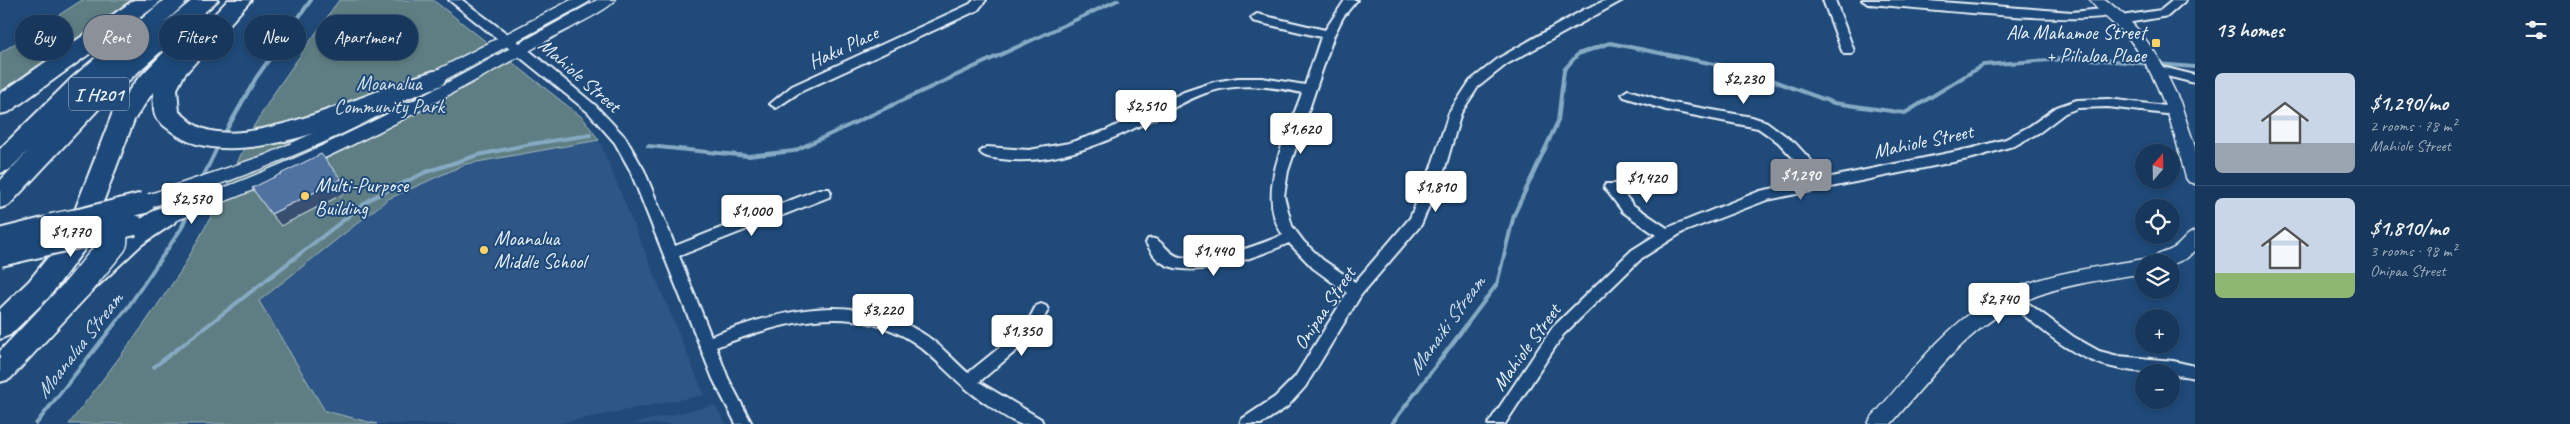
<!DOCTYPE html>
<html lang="en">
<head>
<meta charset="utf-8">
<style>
	:root { --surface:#17385c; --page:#203f62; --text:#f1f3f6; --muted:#9eacbb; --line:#365272; --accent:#8c9099 }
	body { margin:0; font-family:Caveat,sans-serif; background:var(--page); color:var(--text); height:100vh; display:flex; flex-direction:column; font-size:19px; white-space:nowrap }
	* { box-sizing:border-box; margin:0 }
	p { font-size:16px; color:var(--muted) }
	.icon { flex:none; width:28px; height:28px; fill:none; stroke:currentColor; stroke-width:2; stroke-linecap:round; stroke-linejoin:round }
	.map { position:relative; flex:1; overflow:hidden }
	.side { display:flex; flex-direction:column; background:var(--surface); width:375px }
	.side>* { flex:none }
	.hud { position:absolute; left:15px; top:15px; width:475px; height:45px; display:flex; gap:10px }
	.needle { width:32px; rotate:20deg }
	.buttons { position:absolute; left:2135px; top:144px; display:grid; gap:10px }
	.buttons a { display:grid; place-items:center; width:45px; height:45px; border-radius:50%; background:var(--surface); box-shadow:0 2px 8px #0003,0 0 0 1px var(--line); font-size:25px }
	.price { position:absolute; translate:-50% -42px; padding:0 11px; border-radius:5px; background:#fff; color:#222; font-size:16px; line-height:32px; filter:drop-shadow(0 1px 2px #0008) }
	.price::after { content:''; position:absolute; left:50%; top:30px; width:15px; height:11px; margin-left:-8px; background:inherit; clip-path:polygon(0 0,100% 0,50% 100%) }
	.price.selected { background:var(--accent); color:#fff }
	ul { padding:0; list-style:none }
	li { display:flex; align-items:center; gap:15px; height:125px; padding:0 20px }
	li+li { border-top:1px solid var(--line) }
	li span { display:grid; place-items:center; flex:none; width:140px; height:100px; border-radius:8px; color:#555 }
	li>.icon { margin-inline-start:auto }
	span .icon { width:60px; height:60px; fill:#fffc; stroke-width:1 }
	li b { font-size:21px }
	h2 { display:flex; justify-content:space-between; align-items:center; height:60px; padding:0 20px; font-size:21px }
	.tag { padding:0 18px; border-radius:22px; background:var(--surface); box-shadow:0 2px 8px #0003,0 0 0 1px var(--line); font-size:18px; line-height:45px }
	.tag.selected { background:var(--accent); color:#fff }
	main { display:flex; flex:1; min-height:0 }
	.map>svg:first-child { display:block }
	.built { fill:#2d5686 }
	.green { fill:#5e7e83; stroke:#a3b8be }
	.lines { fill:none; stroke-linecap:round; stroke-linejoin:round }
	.stream { stroke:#86aac3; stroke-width:4 }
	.minor-casing { stroke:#e8f1f8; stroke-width:4 }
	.tertiary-casing { stroke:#e8f1f8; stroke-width:3 }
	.motorway-casing { stroke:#e8f1f8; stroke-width:4 }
	.minor { fill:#1f4a7a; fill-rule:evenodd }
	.tertiary { fill:#1f4a7a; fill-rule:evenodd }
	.motorway { fill:#1f4a7a; fill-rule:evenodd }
	.secondary-bridge-casing { stroke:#e8f1f8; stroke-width:24; stroke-linecap:butt }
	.motorway-bridge-casing { stroke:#e8f1f8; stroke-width:29; stroke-linecap:butt }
	.secondary-bridge { stroke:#1f4a7a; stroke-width:20 }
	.motorway-bridge { stroke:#1f4a7a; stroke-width:26 }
	.shaded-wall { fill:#375071; stroke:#e8f1f8 }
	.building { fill:#4f72a1; stroke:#e8f1f8 }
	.poi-dot { fill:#ffd166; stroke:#1f4a7a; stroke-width:2 }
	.labels { text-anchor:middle; stroke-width:4; stroke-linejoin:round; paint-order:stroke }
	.shield { fill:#1f4a7a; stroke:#acbfd2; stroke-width:1 }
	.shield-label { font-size:19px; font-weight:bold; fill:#e8f1f8 }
	.poi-label { font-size:20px; fill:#e8f1f8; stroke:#1f4a7a; text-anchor:start }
	.street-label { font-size:20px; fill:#e8f1f8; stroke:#1f4a7a }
	.park-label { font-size:20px; fill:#d3e0e6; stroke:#1f4a7a }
	.water-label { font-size:21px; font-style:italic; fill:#cfdfeb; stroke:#1f4a7a }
</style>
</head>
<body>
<main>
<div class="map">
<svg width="2195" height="424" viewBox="0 0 2195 424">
	<rect width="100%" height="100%" fill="#1f4a7a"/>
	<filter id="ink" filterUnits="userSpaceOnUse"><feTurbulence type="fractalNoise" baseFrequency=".02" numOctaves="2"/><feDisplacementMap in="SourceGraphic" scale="10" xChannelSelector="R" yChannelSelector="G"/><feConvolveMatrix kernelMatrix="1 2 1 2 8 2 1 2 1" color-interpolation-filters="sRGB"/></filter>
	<g filter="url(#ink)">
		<path class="built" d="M 599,140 L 704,395 L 556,424 L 377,424 L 325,411 L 259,302 L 388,199 L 466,164 Z
			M 715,405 L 726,424 L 630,424 L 661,417 Z"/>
		<path class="green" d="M 82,0 L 137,0 L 0,97 L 0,53 Z
			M 339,0 L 433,0 L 583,118 L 599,140 L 466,164 L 388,199 L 259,301 L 325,411 L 377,424 L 69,424 L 140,330 L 181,271 L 225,191 L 252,129 L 276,90 Z"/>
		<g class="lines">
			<path class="stream" d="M 2157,64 L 2195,67
				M 223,136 L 256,78 L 311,0
				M 648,146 L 748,156 L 794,151 L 1118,0
				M 202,179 L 220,142
				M 193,202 L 199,188
				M 154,367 L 372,198 L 426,172 L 478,155 L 531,144 L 590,135
				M 36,424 L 128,307 L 181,229 L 188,213
				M 1392,424 L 1497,284 L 1514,215 L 1558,121 L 1564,70 L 1578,54 L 1610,43 L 1744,70 L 1834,103 L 1905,113 L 1983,65 L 2078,58 L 2150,64"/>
			<g class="minor-casing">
				<path id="minor" d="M 449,0 L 462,0 L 525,47 L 596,106 L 625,137 L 644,170 L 675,246 L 819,189 L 829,189 L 831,193 L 829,197 L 679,256 L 711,336 C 781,310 854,290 922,333 C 939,343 953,360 968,373 L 1025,327 L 1036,306 L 1041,304 L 1046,306 L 1048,310 L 1035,335 L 979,382 L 1041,419 L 1043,424 C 1036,424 1027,424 1020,424 C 1006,419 990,406 978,398 C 954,381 936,357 912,341 C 849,301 780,323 716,347 L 728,378 L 752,424 L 736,424 L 713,379 L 630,170 L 615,143 L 588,112 Z
					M 974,0 L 986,0 L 978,10 L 800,92 L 776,108 L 770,104 L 792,86 L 970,4 Z
					M 1345,0 L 1357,0 L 1343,17 L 1334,35 L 1288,171 L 1284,196 L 1292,226 L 1304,242 L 1323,260 L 1355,282 L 1410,218 L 1431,168 L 1449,113 L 1470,81 L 1499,58 L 1585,9 L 1607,0 L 1623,0 L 1507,64 L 1478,87 L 1461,113 L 1445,168 L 1421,225 L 1361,295 L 1305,387 L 1287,407 L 1261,424 L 1240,424 L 1242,419 L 1275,397 L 1295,377 L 1347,293 L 1313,268 L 1289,243 C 1259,256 1185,285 1157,259 C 1153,255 1149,248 1146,243 L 1148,239 C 1161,235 1166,254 1180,257 C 1213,263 1252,247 1283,235 C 1254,195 1288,133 1302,93 C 1272,86 1241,83 1212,91 C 1191,97 1172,109 1153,119 C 1108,142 1054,166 1001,159 C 994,158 984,158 980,152 L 987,147 L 1029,150 L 1069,143 L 1105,131 L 1184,92 L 1214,82 L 1238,78 L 1262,78 L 1305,85 L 1321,37 L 1253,21 L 1251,18 L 1257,14 L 1325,30 Z
					M 1823,0 L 1835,0 L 1854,51 L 1852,54 L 1844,54 L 1842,51 Z
					M 1862,0 L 1914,0 L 2072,12 L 2113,8 L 2119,12 C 2104,29 1901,6 1868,4 Z
					M 2173,0 L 2186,0 L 2168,16 L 2121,24 L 2115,20 L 2121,16 L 2161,10 Z
					M 2158,66 L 2195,75 L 2195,83 L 2154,73 L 2152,70 L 2154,67 Z
					M 1628,90 L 1667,102 L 1752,117 L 1767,122 L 1795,143 L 1827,178 L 1973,148 L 2006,139 L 2030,126 L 2057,107 L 2077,100 L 2108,99 L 2174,107 L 2180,111 L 2174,115 L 2108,107 L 2078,108 L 2065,113 L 2040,132 L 2016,145 L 1973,158 L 1767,200 L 1683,232 L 1642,258 L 1563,335 L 1505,424 L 1488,424 L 1553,327 L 1632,250 L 1656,235 L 1623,212 L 1604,187 L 1606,184 L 1616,184 L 1633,205 L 1667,228 L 1760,191 L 1814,180 L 1778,142 L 1758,128 L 1666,110 L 1624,97 L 1622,94 Z
					M 2013,292 L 2074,337 L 2099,351 L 2118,356 L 2173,361 L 2195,366 L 2195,378 C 2168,372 2143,374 2116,368 C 2072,359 2041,329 2008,302 L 2006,298 L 2008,294 Z"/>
			</g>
			<g class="tertiary-casing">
				<path id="tertiary" d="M 571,0 L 589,0 L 587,3 L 428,89 L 416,89 L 414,85 L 416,81 Z
					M 597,0 L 615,0 C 609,10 563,31 550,39 C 440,101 329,162 210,207 C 195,213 163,228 149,224 L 146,219 L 149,214 C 307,165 453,80 597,0 Z
					M 2090,0 L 2106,0 L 2123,14 L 2141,33 L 2158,57 L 2180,102 L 2195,147 L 2195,184 L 2189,182 L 2186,178 C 2174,130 2161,80 2130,40 C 2119,26 2100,15 2090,0 Z
					M 393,96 L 399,97 L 401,101 L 399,105 C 317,149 233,182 144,209 L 138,208 L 135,203 L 138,198 L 266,155 Z
					M 2195,231 L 2195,250 L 2187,258 L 2171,265 L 2171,262 L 2144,262 L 2144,273 C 2109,279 2072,283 2039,295 C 1974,318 1934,375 1891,424 L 1868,424 L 1871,418 C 1907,378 1940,331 1987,302 C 2034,274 2091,268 2144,259 L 2150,261 C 2154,254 2165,253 2172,249 C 2181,245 2185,234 2195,231 Z"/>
			</g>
			<g class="motorway-casing">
				<path id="motorway" d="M 134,0 L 160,0 L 157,5 L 9,112 L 0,114 L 0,94 Z
					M 164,0 L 189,0 L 164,23 L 193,0 L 218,0 L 107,100 L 9,205 L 0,208 L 0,181 L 29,150 L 9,170 L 0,173 L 0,149 L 73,77 Z
					M 228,0 L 251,0 L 184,75 L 177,89 L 179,112 C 185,116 190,122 197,126 C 247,154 381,86 434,71 L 442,73 L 446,79 L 442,85 C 377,109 233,181 171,131 C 165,126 157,122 155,115 C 153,108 154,99 153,92 L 134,120 L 86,247 L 49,297 L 10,335 L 0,339 L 0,309 L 29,281 L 65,236 L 113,112 L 136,81 L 165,51 L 173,48 L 181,50 Z
					M 165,206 L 174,209 L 178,216 L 174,223 L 141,245 L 88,295 L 10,379 L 0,382 L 0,351 L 68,279 L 123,231 L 156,209 Z"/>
			</g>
			<use href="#minor" class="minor"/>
			<use href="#tertiary" class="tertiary"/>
			<use href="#motorway" class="motorway"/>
			<g class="secondary-bridge-casing">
				<path id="secondary-bridge" d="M 0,239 L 144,203
					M 0,256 L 134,225"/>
			</g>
			<g class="motorway-bridge-casing">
				<path id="motorway-bridge" d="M 52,227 C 74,222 95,217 115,230 L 114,243 L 78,287"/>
			</g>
			<use href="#secondary-bridge" class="secondary-bridge"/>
			<use href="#motorway-bridge" class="motorway-bridge"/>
		</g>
		<path class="shaded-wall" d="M 341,179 L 349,191 L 281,226 L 271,214 Z"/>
		<path class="building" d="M 321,154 L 341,179 L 271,214 L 252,188 Z"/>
	</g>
	<g class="poi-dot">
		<rect x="2151" y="38" width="10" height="10" rx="2.5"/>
		<circle cx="305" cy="196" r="5"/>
		<circle cx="484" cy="250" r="5"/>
	</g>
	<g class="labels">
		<rect class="shield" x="69" y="77.5" width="60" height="33" rx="4"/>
		<g class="shield-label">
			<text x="99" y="101">I H201</text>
		</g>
		<g class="poi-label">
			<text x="2146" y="39" text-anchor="end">Ala Mahamoe Street<tspan x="2146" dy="23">+ Pilialoa Place</tspan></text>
			<text x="315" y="192">Multi-Purpose<tspan x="315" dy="23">Building</tspan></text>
			<text x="494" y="245">Moanalua<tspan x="494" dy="23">Middle School</tspan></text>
		</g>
		<g class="street-label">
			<text transform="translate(843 47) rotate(-25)" y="7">Haku Place</text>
			<text transform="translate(580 75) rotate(41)" y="7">Mahiole Street</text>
			<text transform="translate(1923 141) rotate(-12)" y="7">Mahiole Street</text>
			<text transform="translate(1324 308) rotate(-56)" y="7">Onipaa Street</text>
			<text transform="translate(1526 347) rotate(-54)" y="7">Mahiole Street</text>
		</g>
		<g class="park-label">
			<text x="389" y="90">Moanalua<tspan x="389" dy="23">Community Park</tspan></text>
		</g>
		<g class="water-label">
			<text transform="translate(1446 325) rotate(-54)" y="7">Manaiki Stream</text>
			<text transform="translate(79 345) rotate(-52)" y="7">Moanalua Stream</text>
		</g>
	</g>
</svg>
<div class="buttons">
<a><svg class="needle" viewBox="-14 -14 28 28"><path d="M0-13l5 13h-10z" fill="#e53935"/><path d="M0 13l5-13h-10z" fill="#9eacbb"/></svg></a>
<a><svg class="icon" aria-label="locate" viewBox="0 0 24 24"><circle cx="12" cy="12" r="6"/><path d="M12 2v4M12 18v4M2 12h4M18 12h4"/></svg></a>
<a><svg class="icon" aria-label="layers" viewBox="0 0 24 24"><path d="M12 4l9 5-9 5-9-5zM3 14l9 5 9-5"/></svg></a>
<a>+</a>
<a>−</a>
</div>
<b class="price" style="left:1744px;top:105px">$2,230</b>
<b class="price" style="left:1146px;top:132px">$2,510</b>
<b class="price" style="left:1301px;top:155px">$1,620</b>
<b class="price selected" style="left:1801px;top:201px">$1,290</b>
<b class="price" style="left:1647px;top:204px">$1,420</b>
<b class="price" style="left:1436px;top:213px">$1,810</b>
<b class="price" style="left:192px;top:225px">$2,570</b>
<b class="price" style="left:752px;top:237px">$1,000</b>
<b class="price" style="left:71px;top:258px">$1,770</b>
<b class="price" style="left:1214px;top:277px">$1,440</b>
<b class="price" style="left:1999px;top:325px">$2,740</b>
<b class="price" style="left:883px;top:336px">$3,220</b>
<b class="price" style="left:1022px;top:357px">$1,350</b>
<div class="hud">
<a class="tag">Buy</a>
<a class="tag selected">Rent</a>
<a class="tag">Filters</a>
<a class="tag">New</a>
<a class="tag">Apartment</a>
</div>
</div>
<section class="side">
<h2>13 homes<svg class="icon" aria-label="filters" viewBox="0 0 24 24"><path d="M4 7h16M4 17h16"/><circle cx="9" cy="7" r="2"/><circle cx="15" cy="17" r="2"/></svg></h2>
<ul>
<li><span style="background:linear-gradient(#c9d6e8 70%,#9aa5b1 0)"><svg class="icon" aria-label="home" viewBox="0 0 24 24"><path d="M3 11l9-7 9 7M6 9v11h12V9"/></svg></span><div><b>$1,290/mo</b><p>2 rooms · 78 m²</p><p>Mahiole Street</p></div></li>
<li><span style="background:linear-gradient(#c9d6e8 75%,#8fb573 0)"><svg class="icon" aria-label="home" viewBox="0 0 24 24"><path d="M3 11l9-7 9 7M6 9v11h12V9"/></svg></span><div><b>$1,810/mo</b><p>3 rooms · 98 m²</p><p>Onipaa Street</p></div></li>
</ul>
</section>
</main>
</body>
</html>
